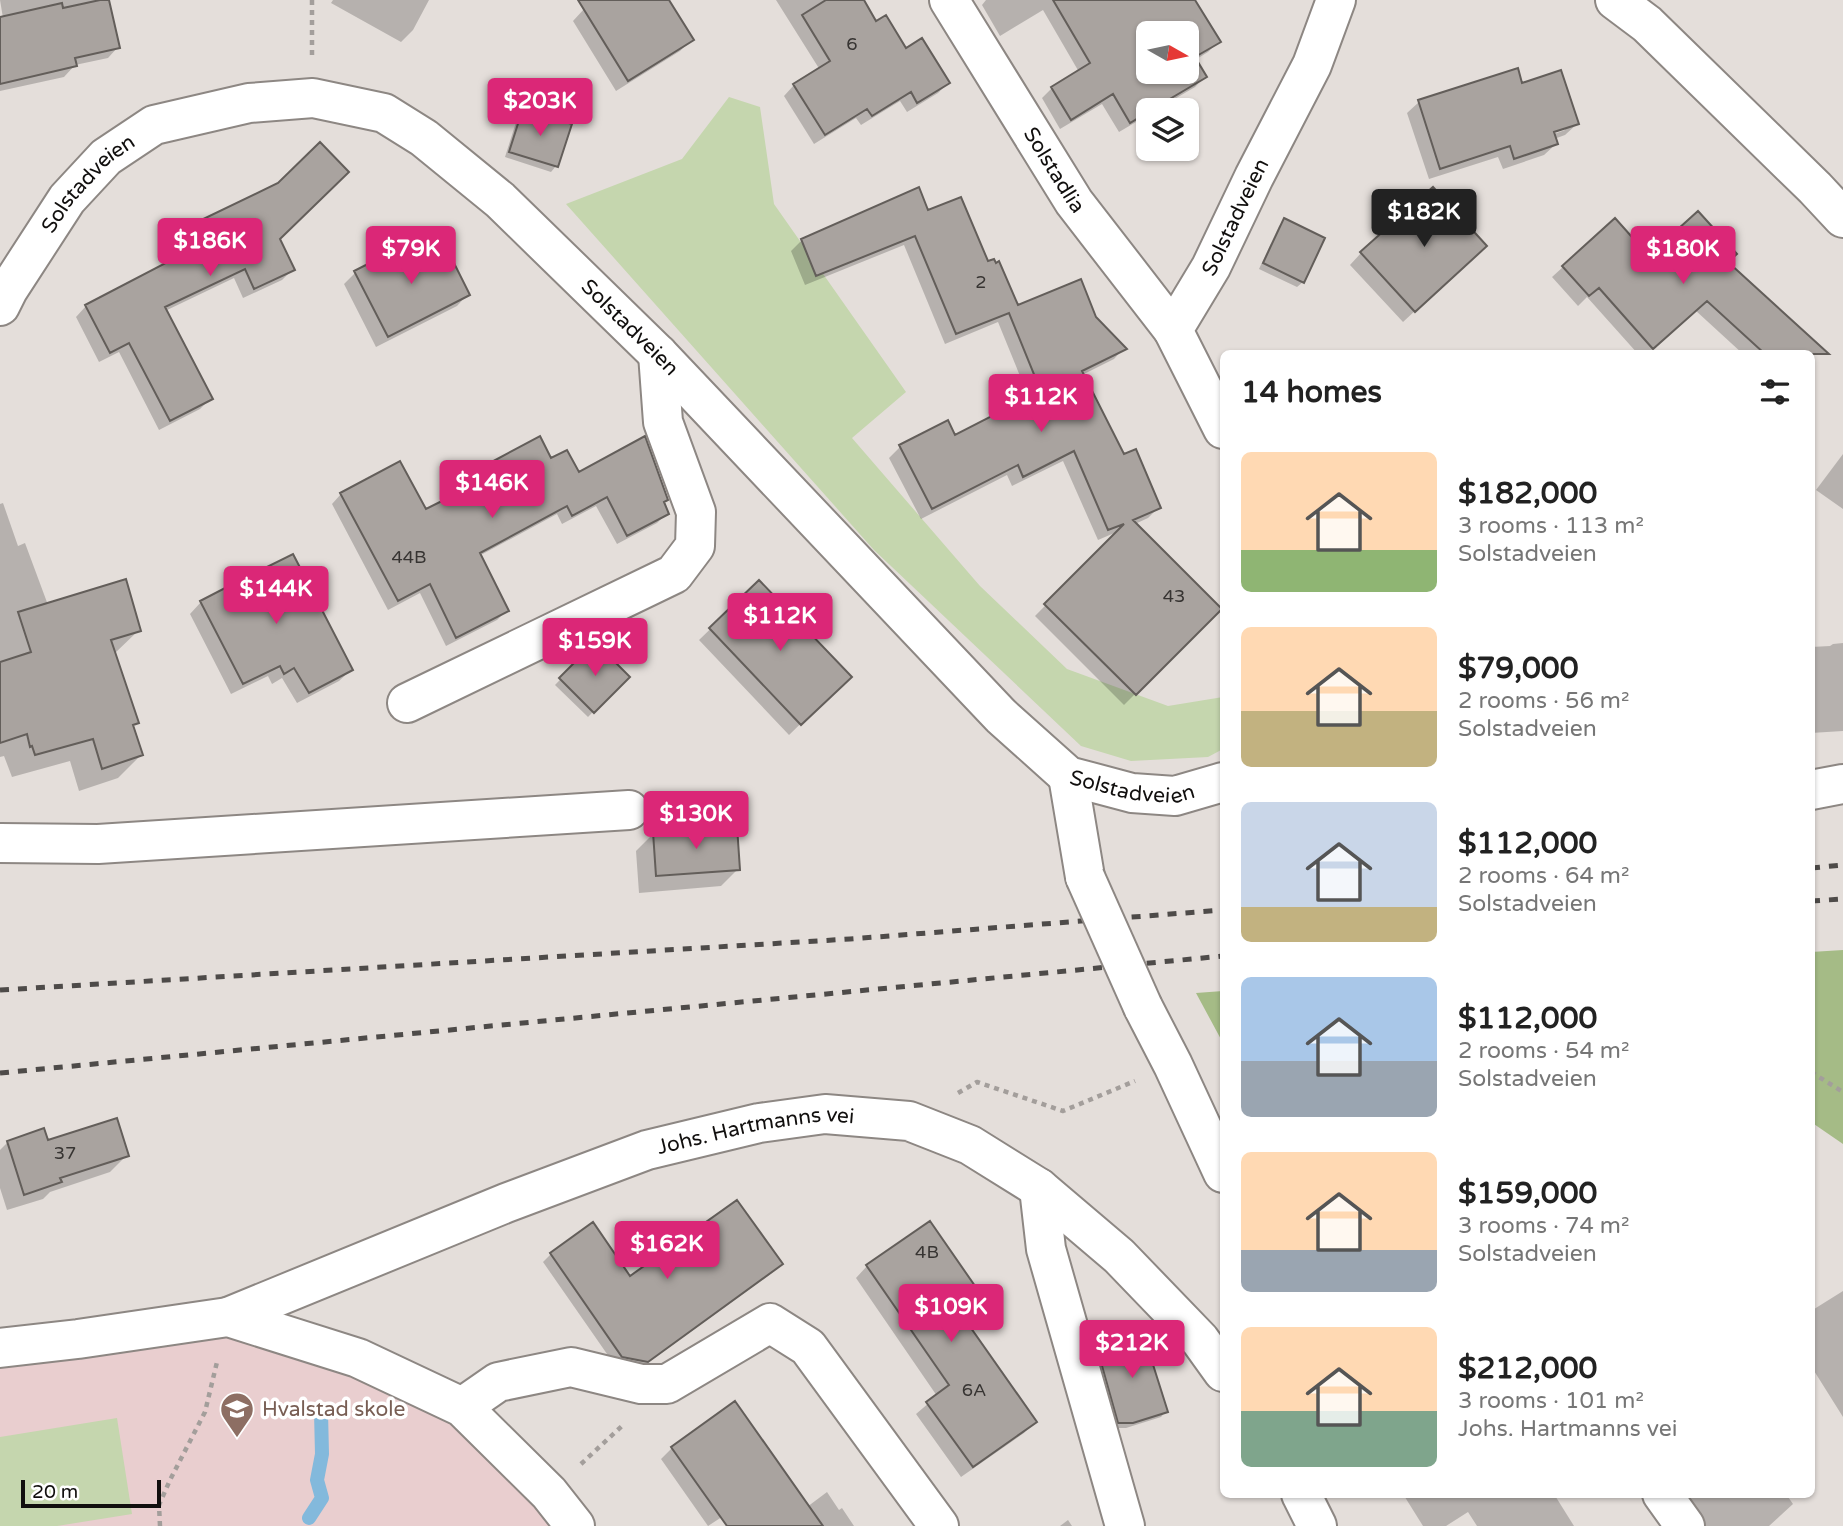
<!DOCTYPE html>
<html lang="en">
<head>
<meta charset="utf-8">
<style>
	:root { --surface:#fff; --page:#f6f6f6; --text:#222; --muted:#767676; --accent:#db2777 }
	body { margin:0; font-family:"Varela Round",sans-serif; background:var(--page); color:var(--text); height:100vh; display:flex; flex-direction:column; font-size:26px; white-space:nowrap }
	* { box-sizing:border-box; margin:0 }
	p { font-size:23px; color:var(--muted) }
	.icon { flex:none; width:38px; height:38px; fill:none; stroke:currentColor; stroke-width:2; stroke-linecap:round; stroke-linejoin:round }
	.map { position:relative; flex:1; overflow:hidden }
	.panel { position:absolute; left:1220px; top:350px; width:595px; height:1148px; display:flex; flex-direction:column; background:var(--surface); border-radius:10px; box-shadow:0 2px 5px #0004 }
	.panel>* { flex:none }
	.needle { width:46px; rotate:99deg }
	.buttons { position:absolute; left:1136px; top:21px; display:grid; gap:14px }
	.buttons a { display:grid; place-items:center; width:63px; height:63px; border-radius:10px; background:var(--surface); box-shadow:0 2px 5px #0004; font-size:35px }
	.scale { position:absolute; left:21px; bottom:18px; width:140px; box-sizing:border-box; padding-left:7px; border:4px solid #110f0e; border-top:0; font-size:19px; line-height:24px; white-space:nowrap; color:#110f0e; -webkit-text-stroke:5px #fff; paint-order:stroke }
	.price { position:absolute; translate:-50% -60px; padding:0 16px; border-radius:7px; background:var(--accent); color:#fff; font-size:23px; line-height:46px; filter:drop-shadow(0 2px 4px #0008) }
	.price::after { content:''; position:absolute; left:50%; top:42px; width:21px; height:16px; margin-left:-10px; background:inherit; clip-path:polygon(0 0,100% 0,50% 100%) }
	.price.on { background:#222; color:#fff }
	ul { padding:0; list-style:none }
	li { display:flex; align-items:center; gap:21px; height:175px; padding:0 21px }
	li span { display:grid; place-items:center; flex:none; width:196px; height:140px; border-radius:10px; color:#555 }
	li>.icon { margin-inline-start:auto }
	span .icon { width:84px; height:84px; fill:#fffc; stroke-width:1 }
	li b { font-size:30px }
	h2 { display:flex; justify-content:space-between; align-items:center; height:84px; padding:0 21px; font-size:30px }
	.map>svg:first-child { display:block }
	.education { fill:#e9cecf }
	.green { fill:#c5d6ae }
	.forest { fill:#a5bb86 }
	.shadow { fill:#0003; fill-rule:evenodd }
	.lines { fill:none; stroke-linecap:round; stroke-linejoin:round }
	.stream { stroke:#83b9dc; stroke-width:14 }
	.building { fill:#a9a39f; stroke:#635e5a; stroke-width:2; fill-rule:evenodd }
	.minor-casing { stroke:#8d8783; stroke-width:42 }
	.path { stroke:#a39e9b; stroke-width:4.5; stroke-dasharray:5 5; stroke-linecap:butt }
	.minor { stroke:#fff; stroke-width:38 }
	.rail { stroke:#4e4b49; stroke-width:5; stroke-dasharray:9 9; stroke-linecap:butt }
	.minor-bridge-casing { stroke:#8d8783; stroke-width:42; stroke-linecap:butt }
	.minor-bridge { stroke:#fff; stroke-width:38 }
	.labels { text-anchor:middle; stroke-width:7; stroke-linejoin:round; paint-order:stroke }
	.number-label { font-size:18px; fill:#373432 }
	.street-label { font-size:21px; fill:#110f0e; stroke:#fff }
	.education-label { font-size:21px; fill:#785e54; stroke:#fff; text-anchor:start }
</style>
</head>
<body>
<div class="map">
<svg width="1843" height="1526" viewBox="0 0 1843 1526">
	<rect width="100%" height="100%" fill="#e4deda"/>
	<path class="education" d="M 234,1336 L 403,1390 L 546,1488 L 572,1526 L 0,1526 L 0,1365 Z"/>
	<path class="green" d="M 729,97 L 760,107 L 774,204 L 906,392 L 852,438 L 980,586 L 1067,669 L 1168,706 L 1223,697 L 1223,749 L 1208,757 L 1131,761 L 1081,746 L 874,550 L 566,204 L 682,159 Z
		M 117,1418 L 132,1514 L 57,1526 L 0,1526 L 0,1437 Z"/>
	<path class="forest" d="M 1843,950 L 1843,1144 L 1811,1122 L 1811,952 Z
		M 1223,991 L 1223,1043 L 1196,993 Z"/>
	<path class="shadow" d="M 0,0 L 108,0 L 118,47 L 108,58 L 75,65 L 64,77 L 0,91 L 0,19 L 3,18 Z
		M 333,0 L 429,0 L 413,30 L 401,42 L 331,3 Z
		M 590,0 L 667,0 L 692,39 L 680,51 L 616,91 L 573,21 L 584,9 Z
		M 776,0 L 862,0 L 876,23 L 906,50 L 948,83 L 938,93 L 907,112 L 900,101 L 861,125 L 856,118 L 814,144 L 784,96 L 794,85 L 820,70 Z
		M 986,0 L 1156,0 L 1219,41 L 1208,52 L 1195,60 L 1205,76 L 1195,87 L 1156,110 L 1148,110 L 1148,115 L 1119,132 L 1102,104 L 1060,129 L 1042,98 L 1052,88 L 1079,72 L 1043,10 L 1000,36 L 982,5 ZM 1148,33 L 1186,33 L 1186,72 L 1148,72 Z
		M 1521,85 L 1577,124 L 1565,135 L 1554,139 L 1556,144 L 1544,155 L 1503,169 L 1498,157 L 1429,179 L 1407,113 L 1419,102 ZM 1565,127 L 1565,130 L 1546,137 L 1545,133 Z
		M 523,110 L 556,166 L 551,172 L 505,157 L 518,116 Z
		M 927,213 L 987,264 L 1017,307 L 1095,318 L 1124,348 L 1114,359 L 1082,375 L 1123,456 L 1159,507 L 1148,518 L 1135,524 L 1220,609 L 1124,705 L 1035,616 L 1119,531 L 1098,540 L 1063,461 L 1012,486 L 1007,475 L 921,519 L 889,458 L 900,447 L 947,423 L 955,437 L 1029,398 L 998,322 L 945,344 L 904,245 L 805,285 L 791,251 L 802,240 Z
		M 1284,221 L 1303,282 L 1297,287 L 1259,269 L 1279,226 Z
		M 198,224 L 278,239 L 293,269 L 282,280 L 243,298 L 234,278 L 165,311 L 211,398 L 200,409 L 159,430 L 119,352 L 99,362 L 76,317 L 86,306 L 195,250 L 188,234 Z
		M 1361,253 L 1473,257 L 1403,322 L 1350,265 Z
		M 1647,256 L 1726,263 L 1791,354 L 1743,354 L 1695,310 L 1647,354 L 1638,354 L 1587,297 L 1578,306 L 1552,277 L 1563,267 Z
		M 429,257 L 468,294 L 457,306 L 376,347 L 344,284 L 355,273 Z
		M 1843,454 L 1843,509 L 1816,490 Z
		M 551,461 L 578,474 L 662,503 L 667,513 L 657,523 L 617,544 L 596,506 L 562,524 L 557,514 L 479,556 L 507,610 L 497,620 L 446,646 L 420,593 L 388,610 L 332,504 L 341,494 L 425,512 L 481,484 L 477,477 L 487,467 Z
		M 3,503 L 18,546 L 25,543 L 48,605 L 139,630 L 114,654 L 137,723 L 132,727 L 141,755 L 118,778 L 79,791 L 70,761 L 12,777 L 4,756 L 0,757 L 0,504 Z
		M 234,581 L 351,670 L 339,681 L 297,703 L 282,678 L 272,684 L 268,676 L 231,694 L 190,614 L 201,602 L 224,591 Z
		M 759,582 L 849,677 L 789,735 L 699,640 Z
		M 1843,643 L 1843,731 L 1811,733 L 1811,647 L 1830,646 L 1833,644 Z
		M 595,644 L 627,677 L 588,717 L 555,685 Z
		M 653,834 L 738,869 L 721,886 L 639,893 L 636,851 Z
		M 8,1142 L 127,1155 L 110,1172 L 50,1192 L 43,1199 L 7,1210 L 0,1188 L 0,1150 Z
		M 930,1223 L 972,1285 L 951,1304 L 1035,1421 L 1024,1433 L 961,1477 L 916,1414 L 937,1396 L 856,1278 L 867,1266 Z
		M 551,1254 L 630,1279 L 781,1264 L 773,1272 L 639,1369 L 614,1364 L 543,1262 Z
		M 1843,1291 L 1843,1417 L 1811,1366 L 1811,1311 Z
		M 1098,1349 L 1166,1411 L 1161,1417 L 1126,1428 L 1113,1428 L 1093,1355 Z
		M 672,1448 L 807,1507 L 827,1492 L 839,1510 L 842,1508 L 854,1526 L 742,1526 L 731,1511 L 708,1526 L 661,1459 Z
		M 1403,1494 L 1554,1494 L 1574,1526 L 1477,1526 L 1468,1512 L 1446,1526 L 1423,1526 Z
		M 1677,1494 L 1786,1494 L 1793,1504 L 1769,1526 L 1702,1526 Z
		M 1068,1520 L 1072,1526 L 1060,1526 Z"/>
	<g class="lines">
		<path class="stream" d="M 309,1518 L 322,1498 L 317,1480 L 322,1454 L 321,1412"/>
	</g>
	<path class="building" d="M 100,0 L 109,0 L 120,48 L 75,58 L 77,66 L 0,84 L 0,17 L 62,3 L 63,8 Z
		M 578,0 L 669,0 L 694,40 L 628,81 Z
		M 826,0 L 864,0 L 876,21 L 886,15 L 906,48 L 922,38 L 950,83 L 917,103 L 911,92 L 872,116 L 867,109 L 825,135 L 793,84 L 830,61 L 802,15 Z
		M 1053,0 L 1195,0 L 1221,42 L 1195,57 L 1207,77 L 1151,110 L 1148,110 L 1148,112 L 1130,123 L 1113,94 L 1071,120 L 1051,87 L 1090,63 ZM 1148,33 L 1186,33 L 1186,72 L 1148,72 Z
		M 1518,68 L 1522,83 L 1561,70 L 1579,124 L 1554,132 L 1558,144 L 1514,159 L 1510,146 L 1440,169 L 1418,100 Z
		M 523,108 L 572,124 L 558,167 L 509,152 Z
		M 320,142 L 349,172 L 280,239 L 295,270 L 254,289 L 245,269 L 165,307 L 213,399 L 170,421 L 129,343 L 110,353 L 85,305 L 206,242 L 197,222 L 278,183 Z
		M 919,187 L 928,210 L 961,197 L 988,261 L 994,259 L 996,263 L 999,261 L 1018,305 L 1081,279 L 1096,317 L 1127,349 L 1082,371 L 1124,454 L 1136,449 L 1161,508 L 1133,520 L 1222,609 L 1136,695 L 1044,604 L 1124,524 L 1108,530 L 1074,451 L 1023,477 L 1018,465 L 932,509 L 899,445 L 948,420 L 955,435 L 1033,395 L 1032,393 L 1040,389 L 1009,313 L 956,334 L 915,236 L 816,276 L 801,239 Z
		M 1433,187 L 1487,246 L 1415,312 L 1360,252 Z
		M 1698,211 L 1737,254 L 1728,262 L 1829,354 L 1765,354 L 1707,301 L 1653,349 L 1599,288 L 1589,296 L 1562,266 L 1615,218 L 1647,254 L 1654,246 L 1657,248 Z
		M 1284,218 L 1325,238 L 1304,283 L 1263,263 Z
		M 421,237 L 430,255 L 440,250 L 445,260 L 451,257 L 470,295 L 388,337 L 354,271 Z
		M 540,436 L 551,458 L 567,450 L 579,472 L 645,436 L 668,500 L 664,502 L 669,514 L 627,536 L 607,497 L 572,516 L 567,506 L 480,553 L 509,611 L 456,638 L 430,584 L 398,601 L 340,493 L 400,461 L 426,509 L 492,476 L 486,465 Z
		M 293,554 L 353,670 L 309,693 L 294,668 L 284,674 L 280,666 L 243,684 L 200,601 L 231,585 L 233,579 L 254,569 L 261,570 Z
		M 126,579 L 141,631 L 111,640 L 139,723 L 133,725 L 143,755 L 102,769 L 93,739 L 35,755 L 32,746 L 30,747 L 27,734 L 0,743 L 0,662 L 31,652 L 18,612 Z
		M 759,580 L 852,677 L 801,725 L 709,628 Z
		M 595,642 L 630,677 L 594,713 L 559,678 Z
		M 737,826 L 740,870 L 656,876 L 653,832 Z
		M 117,1118 L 129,1156 L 60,1178 L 62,1182 L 24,1195 L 7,1141 L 44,1128 L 48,1140 Z
		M 737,1200 L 783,1264 L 648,1362 L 622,1357 L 550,1253 L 593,1222 L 630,1276 Z
		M 930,1221 L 975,1286 L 952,1301 L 1037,1422 L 973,1467 L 926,1402 L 949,1385 L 866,1265 Z
		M 1143,1333 L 1168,1412 L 1133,1423 L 1118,1423 L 1097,1348 Z
		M 735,1401 L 823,1526 L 727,1526 L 671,1447 Z"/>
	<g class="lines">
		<g class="minor-casing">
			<g id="minor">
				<path id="s1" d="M 949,0 L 1074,202 L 1173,330"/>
				<path d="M 1615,0 L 1647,24 L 1815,188 L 1843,218"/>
				<path id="s2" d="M 0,306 L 8,290 L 67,199 L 106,157 L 154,125 L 249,103 L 313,98 L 384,113 L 424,138 L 500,200 L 658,354 L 1001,716 L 1068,776 L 1132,793 L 1175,796 L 1223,782"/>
				<path id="s3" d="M 1223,429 L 1173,330 L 1211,267 L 1254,177 L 1312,65 L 1336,0"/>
				<path d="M 407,703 L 674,574 L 695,546 L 696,512 L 663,422 L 658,354"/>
				<path d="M 1068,776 L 1085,877"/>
				<path d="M 1811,790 L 1843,784"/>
				<path d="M 0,843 L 98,844 L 629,810"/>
				<path d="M 1143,1007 L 1173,1065 L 1223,1173"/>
				<path d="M 1039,1188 L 1046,1249 L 1125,1526"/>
				<path id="s4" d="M 228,1317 L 506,1203 L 647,1150 L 759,1123 L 825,1114 L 909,1121 L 970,1145 L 1039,1188 L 1119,1256 L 1200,1340 L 1223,1372"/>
				<path d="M 0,1348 L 78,1339 L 228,1317 L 358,1358 L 462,1407 L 549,1493 L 575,1526"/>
				<path d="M 462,1407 L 498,1382 L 571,1367 L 641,1384 L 667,1384 L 770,1323 L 808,1347 L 939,1526"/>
				<path d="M 1301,1494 L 1317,1526"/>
				<path d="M 1662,1494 L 1685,1526"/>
			</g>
		</g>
		<path class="path" d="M 312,0 L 312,55
			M 1811,1072 L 1843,1092
			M 958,1093 L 977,1082 L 1063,1111 L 1135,1081
			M 581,1464 L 623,1425
			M 160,1526 L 159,1505 L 170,1480 L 205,1412 L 217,1362"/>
		<use href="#minor" class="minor"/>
		<path class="rail" d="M 1811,868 L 1843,865
			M 1811,901 L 1843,899
			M 0,990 L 850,939 L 1223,910
			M 0,1073 L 1223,956"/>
		<g class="minor-bridge-casing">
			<path id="minor-bridge" d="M 1085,877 L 1143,1007"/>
		</g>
		<use href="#minor-bridge" class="minor-bridge"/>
	</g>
	<defs>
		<g id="school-pin" transform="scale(1.75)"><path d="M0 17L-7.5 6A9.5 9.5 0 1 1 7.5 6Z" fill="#8d6e63" stroke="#fff"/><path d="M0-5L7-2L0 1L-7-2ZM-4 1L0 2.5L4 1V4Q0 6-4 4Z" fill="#fff"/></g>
	</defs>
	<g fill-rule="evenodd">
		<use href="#school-pin" x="237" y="1409"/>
	</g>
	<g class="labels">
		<g class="number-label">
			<text x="852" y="50">6</text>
			<text x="981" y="288">2</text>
			<text x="409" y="563">44B</text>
			<text x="1174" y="602">43</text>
			<text x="65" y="1159">37</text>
			<text x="927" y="1258">4B</text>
			<text x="974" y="1396">6A</text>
		</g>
		<g class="street-label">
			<text dy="7" stroke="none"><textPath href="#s1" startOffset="200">Solstadlia</textPath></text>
			<text dy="7" stroke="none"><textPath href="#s2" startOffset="152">Solstadveien</textPath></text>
			<text dy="7" stroke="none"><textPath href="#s3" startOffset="240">Solstadveien</textPath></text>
			<text dy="7" stroke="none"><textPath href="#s2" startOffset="803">Solstadveien</textPath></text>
			<text dy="7" stroke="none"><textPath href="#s2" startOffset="1496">Solstadveien</textPath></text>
			<text dy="7" stroke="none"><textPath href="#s4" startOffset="562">Johs. Hartmanns vei</textPath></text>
		</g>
		<g class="education-label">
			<text x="262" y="1416">Hvalstad skole</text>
		</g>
	</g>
</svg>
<div class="buttons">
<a><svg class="needle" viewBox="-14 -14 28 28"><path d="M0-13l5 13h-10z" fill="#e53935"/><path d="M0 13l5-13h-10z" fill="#767676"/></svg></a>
<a><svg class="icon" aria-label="layers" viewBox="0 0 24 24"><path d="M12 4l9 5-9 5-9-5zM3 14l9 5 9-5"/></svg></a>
</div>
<div class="scale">20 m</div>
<b class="price" style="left:540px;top:138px">$203K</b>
<b class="price on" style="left:1424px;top:249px">$182K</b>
<b class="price" style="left:210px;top:278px">$186K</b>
<b class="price" style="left:411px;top:286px">$79K</b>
<b class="price" style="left:1683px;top:286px">$180K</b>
<b class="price" style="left:1041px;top:434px">$112K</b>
<b class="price" style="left:492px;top:520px">$146K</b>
<b class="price" style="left:276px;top:626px">$144K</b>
<b class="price" style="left:780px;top:653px">$112K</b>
<b class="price" style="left:595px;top:678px">$159K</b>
<b class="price" style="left:696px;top:851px">$130K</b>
<b class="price" style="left:667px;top:1281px">$162K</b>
<b class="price" style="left:951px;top:1344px">$109K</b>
<b class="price" style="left:1132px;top:1380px">$212K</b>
<section class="panel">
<h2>14 homes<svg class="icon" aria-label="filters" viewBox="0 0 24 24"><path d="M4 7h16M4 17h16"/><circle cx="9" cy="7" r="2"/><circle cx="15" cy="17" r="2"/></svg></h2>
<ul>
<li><span style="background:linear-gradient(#ffd9b3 70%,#8fb573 0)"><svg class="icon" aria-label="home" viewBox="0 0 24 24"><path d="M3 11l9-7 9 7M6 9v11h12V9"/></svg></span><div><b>$182,000</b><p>3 rooms · 113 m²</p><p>Solstadveien</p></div></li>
<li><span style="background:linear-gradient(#ffd9b3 60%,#c2b280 0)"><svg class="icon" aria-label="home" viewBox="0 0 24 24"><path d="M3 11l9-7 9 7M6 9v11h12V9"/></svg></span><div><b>$79,000</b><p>2 rooms · 56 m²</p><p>Solstadveien</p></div></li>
<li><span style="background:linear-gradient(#c9d6e8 75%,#c2b280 0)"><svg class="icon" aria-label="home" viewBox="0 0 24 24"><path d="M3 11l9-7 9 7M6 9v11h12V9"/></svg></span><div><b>$112,000</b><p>2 rooms · 64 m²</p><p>Solstadveien</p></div></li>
<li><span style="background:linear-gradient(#a9c7e8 60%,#9aa5b1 0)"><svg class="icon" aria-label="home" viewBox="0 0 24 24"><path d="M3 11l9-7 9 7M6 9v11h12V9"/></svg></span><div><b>$112,000</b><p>2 rooms · 54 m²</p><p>Solstadveien</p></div></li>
<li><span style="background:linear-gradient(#ffd9b3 70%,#9aa5b1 0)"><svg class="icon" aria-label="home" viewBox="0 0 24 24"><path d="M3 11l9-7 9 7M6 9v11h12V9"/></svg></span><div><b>$159,000</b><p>3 rooms · 74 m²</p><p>Solstadveien</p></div></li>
<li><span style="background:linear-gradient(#ffd9b3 60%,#7fa58c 0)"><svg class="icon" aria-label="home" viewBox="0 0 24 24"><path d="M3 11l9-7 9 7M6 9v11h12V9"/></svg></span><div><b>$212,000</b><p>3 rooms · 101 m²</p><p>Johs. Hartmanns vei</p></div></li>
</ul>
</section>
</div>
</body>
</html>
